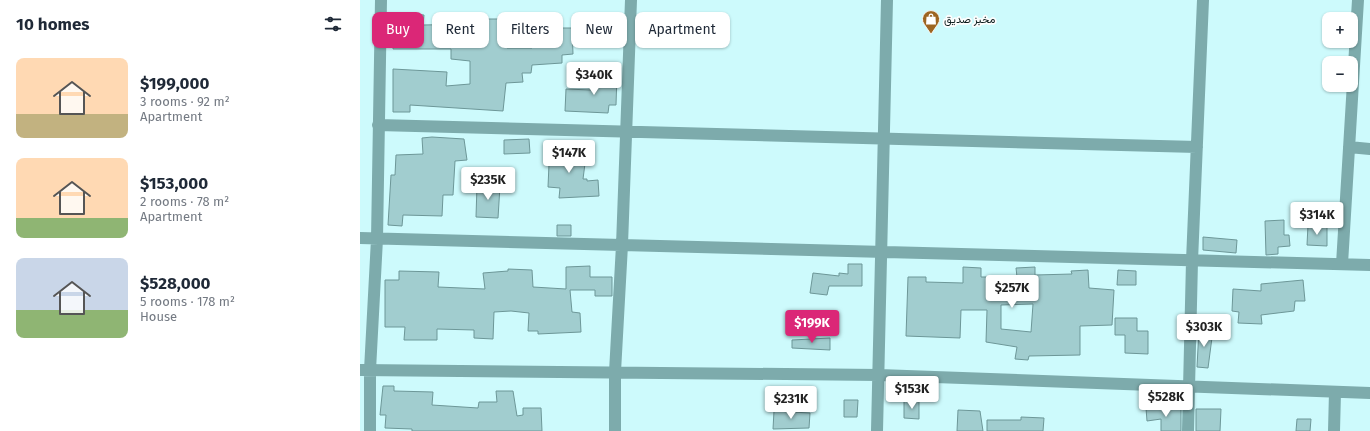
<!DOCTYPE html>
<html lang="en">
<head>
<meta charset="utf-8">
<style>
	:root { --surface:#fff; --page:#f6f6f7; --text:#1f2937; --muted:#747a83; --accent:#db2777 }
	body { margin:0; font-family:"Fira Sans",Vazirmatn,sans-serif; background:var(--page); color:var(--text); height:100vh; display:flex; flex-direction:column; font-size:15px; white-space:nowrap }
	* { box-sizing:border-box; margin:0 }
	p { font-size:13px; color:var(--muted) }
	.icon { flex:none; width:22px; height:22px; fill:none; stroke:currentColor; stroke-width:2; stroke-linecap:round; stroke-linejoin:round }
	.map { position:relative; flex:1; overflow:hidden }
	.drawer { display:flex; flex-direction:column; background:var(--surface); width:360px }
	.drawer>* { flex:none }
	.banner { position:absolute; left:12px; top:12px; width:380px; height:36px; display:flex; gap:8px }
	.fabs { position:absolute; left:962px; top:12px; display:grid; gap:8px }
	.fabs a { display:grid; place-items:center; width:36px; height:36px; border-radius:8px; background:var(--surface); box-shadow:0 1px 3px #0004; font-size:20px }
	.price { position:absolute; translate:-50% -34px; padding:0 9px; border-radius:4px; background:#fff; color:#222; font-size:13px; line-height:26px; filter:drop-shadow(0 1px 2px #0008) }
	.price::after { content:''; position:absolute; left:50%; top:24px; width:12px; height:9px; margin-left:-6px; background:inherit; clip-path:polygon(0 0,100% 0,50% 100%) }
	.price.current { background:var(--accent); color:#fff }
	ul { padding:0; list-style:none }
	li { display:flex; align-items:center; gap:12px; height:100px; padding:0 16px }
	li span { display:grid; place-items:center; flex:none; width:112px; height:80px; border-radius:8px; color:#555 }
	li>.icon { margin-inline-start:auto }
	span .icon { width:48px; height:48px; fill:#fffc; stroke-width:1 }
	li b { font-size:17px }
	h2 { display:flex; justify-content:space-between; align-items:center; height:48px; padding:0 16px; font-size:17px }
	.pill { padding:0 14px; border-radius:8px; background:var(--surface); box-shadow:0 1px 3px #0004; font-size:14px; line-height:36px }
	.pill.current { background:var(--accent); color:#fff }
	main { display:flex; flex:1; min-height:0 }
	.map>svg:first-child { display:block }
	.building { fill:#a1cdcf; stroke:#6d9798; fill-rule:evenodd }
	.lines { fill:none; stroke-linecap:round; stroke-linejoin:round }
	.street { stroke:#7dabac; stroke-width:12 }
	.labels { text-anchor:middle; stroke-width:3.5; stroke-linejoin:round; paint-order:stroke }
	.poi-label { font-size:11px; fill:#091a1b; stroke:#fdfdfd; text-anchor:start }
</style>
</head>
<body>
<main>
<section class="drawer">
<h2>10 homes<svg class="icon" aria-label="filters" viewBox="0 0 24 24"><path d="M4 7h16M4 17h16"/><circle cx="9" cy="7" r="2"/><circle cx="15" cy="17" r="2"/></svg></h2>
<ul>
<li><span style="background:linear-gradient(#ffd9b3 70%,#c2b280 0)"><svg class="icon" aria-label="home" viewBox="0 0 24 24"><path d="M3 11l9-7 9 7M6 9v11h12V9"/></svg></span><div><b>$199,000</b><p>3 rooms · 92 m²</p><p>Apartment</p></div></li>
<li><span style="background:linear-gradient(#ffd9b3 75%,#8fb573 0)"><svg class="icon" aria-label="home" viewBox="0 0 24 24"><path d="M3 11l9-7 9 7M6 9v11h12V9"/></svg></span><div><b>$153,000</b><p>2 rooms · 78 m²</p><p>Apartment</p></div></li>
<li><span style="background:linear-gradient(#c9d6e8 65%,#8fb573 0)"><svg class="icon" aria-label="home" viewBox="0 0 24 24"><path d="M3 11l9-7 9 7M6 9v11h12V9"/></svg></span><div><b>$528,000</b><p>5 rooms · 178 m²</p><p>House</p></div></li>
</ul>
</section>
<div class="map">
<svg width="1010" height="431" viewBox="0 0 1010 431">
	<rect width="100%" height="100%" fill="#cdfafc"/>
	<path class="building" d="M 35,14 L 64,15 L 63,25 L 114,24 L 114,20 L 128,21 L 128,19 L 148,19 L 147,48 L 172,48 L 172,46 L 177,46 L 176,22 L 201,21 L 201,28 L 212,28 L 213,54 L 202,55 L 202,63 L 172,65 L 171,73 L 162,73 L 163,82 L 146,83 L 143,111 L 50,105 L 50,112 L 33,112 L 33,69 L 87,72 L 86,86 L 110,84 L 110,61 L 91,59 L 91,49 L 33,49 Z
		M 257,74 L 256,105 L 249,105 L 248,113 L 205,111 L 206,89 L 231,90 L 231,75 Z
		M 72,137 L 104,139 L 107,160 L 95,161 L 93,195 L 83,195 L 82,216 L 43,215 L 42,226 L 28,225 L 31,175 L 35,175 L 36,155 L 63,154 L 62,138 Z
		M 169,139 L 170,153 L 144,154 L 144,140 Z
		M 190,141 L 201,141 L 201,154 L 226,156 L 223,179 L 227,179 L 227,181 L 238,180 L 239,196 L 199,198 L 200,188 L 188,187 Z
		M 117,185 L 140,186 L 138,218 L 116,217 Z
		M 924,220 L 924,235 L 929,235 L 930,246 L 918,247 L 918,254 L 906,255 L 905,221 Z
		M 197,225 L 211,225 L 211,236 L 197,236 Z
		M 948,225 L 967,226 L 967,246 L 947,245 Z
		M 843,237 L 877,240 L 876,253 L 843,250 Z
		M 488,264 L 502,264 L 502,286 L 469,286 L 467,295 L 450,293 L 453,273 L 479,276 L 479,273 L 488,274 Z
		M 230,266 L 230,277 L 252,277 L 252,296 L 235,296 L 235,290 L 210,290 L 212,312 L 220,313 L 221,332 L 178,334 L 178,331 L 168,331 L 169,313 L 151,311 L 134,312 L 133,339 L 114,338 L 114,330 L 77,329 L 77,340 L 44,340 L 45,327 L 25,327 L 25,280 L 39,280 L 39,271 L 79,272 L 78,287 L 125,289 L 123,273 L 148,271 L 148,269 L 172,270 L 173,287 L 206,289 L 206,267 Z
		M 603,267 L 621,268 L 621,277 L 657,277 L 656,268 L 675,267 L 675,275 L 712,274 L 711,271 L 728,270 L 729,288 L 754,290 L 752,325 L 720,326 L 720,355 L 669,356 L 668,360 L 655,359 L 657,347 L 626,342 L 627,310 L 601,310 L 600,338 L 546,336 L 548,277 L 566,277 L 566,282 L 603,283 ZM 673,304 L 671,332 L 641,329 L 641,305 Z
		M 758,270 L 776,271 L 776,285 L 757,285 Z
		M 943,280 L 945,301 L 935,301 L 934,311 L 901,315 L 902,324 L 878,323 L 879,312 L 872,311 L 873,289 L 901,291 L 901,284 Z
		M 755,318 L 777,318 L 777,331 L 788,331 L 788,354 L 765,353 L 765,335 L 755,335 Z
		M 839,329 L 853,330 L 848,368 L 837,367 Z
		M 470,338 L 470,350 L 432,348 L 432,340 Z
		M 23,386 L 34,386 L 34,391 L 73,392 L 72,405 L 118,408 L 119,402 L 137,402 L 136,391 L 153,391 L 157,416 L 163,415 L 163,408 L 181,408 L 182,431 L 52,431 L 52,429 L 25,428 L 26,415 L 20,415 Z
		M 484,400 L 498,400 L 497,417 L 484,417 Z
		M 544,401 L 559,401 L 559,419 L 544,418 Z
		M 786,408 L 821,409 L 821,431 L 801,431 L 801,419 L 787,421 Z
		M 836,409 L 861,409 L 860,431 L 836,431 Z
		M 598,410 L 620,411 L 623,431 L 597,431 Z
		M 414,411 L 450,413 L 449,428 L 413,429 Z
		M 661,417 L 684,418 L 683,431 L 627,431 L 627,420 L 661,420 Z
		M 937,419 L 951,419 L 950,431 L 936,431 Z"/>
	<g class="lines">
		<path class="street" d="M 18,125 L 837,147
			M 989,147 L 1010,149
			M 0,238 L 1010,265
			M 982,264 L 998,0
			M 0,370 L 519,375 L 1010,393
			M 10,431 L 10,370 L 17,239 L 21,0
			M 255,431 L 255,372 L 262,245 L 271,0
			M 517,431 L 527,0
			M 828,431 L 832,261 L 843,0
			M 974,431 L 975,392"/>
	</g>
	<defs>
		<g id="shop-pin" transform="scale(0.9)"><path d="M0 17L-7.5 6A9.5 9.5 0 1 1 7.5 6Z" fill="#9d6521" stroke="#fdfdfd"/><path d="M-5-2.5h2.3a2.7 3.5 0 0 1 5.4 0H5L5.5 6h-11ZM-1.5-2.5h3a1.5 2.3 0 0 0-3 0Z" fill="#fff"/></g>
	</defs>
	<g fill-rule="evenodd">
		<use href="#shop-pin" x="571" y="19"/>
	</g>
	<g class="labels">
		<g class="poi-label">
			<text x="584" y="23">مخبز صديق</text>
		</g>
	</g>
</svg>
<div class="fabs">
<a>+</a>
<a>−</a>
</div>
<b class="price" style="left:234px;top:96px">$340K</b>
<b class="price" style="left:209px;top:174px">$147K</b>
<b class="price" style="left:128px;top:201px">$235K</b>
<b class="price" style="left:957px;top:236px">$314K</b>
<b class="price" style="left:652px;top:309px">$257K</b>
<b class="price current" style="left:452px;top:344px">$199K</b>
<b class="price" style="left:844px;top:348px">$303K</b>
<b class="price" style="left:552px;top:410px">$153K</b>
<b class="price" style="left:806px;top:418px">$528K</b>
<b class="price" style="left:431px;top:420px">$231K</b>
<div class="banner">
<a class="pill current">Buy</a>
<a class="pill">Rent</a>
<a class="pill">Filters</a>
<a class="pill">New</a>
<a class="pill">Apartment</a>
</div>
</div>
</main>
</body>
</html>
